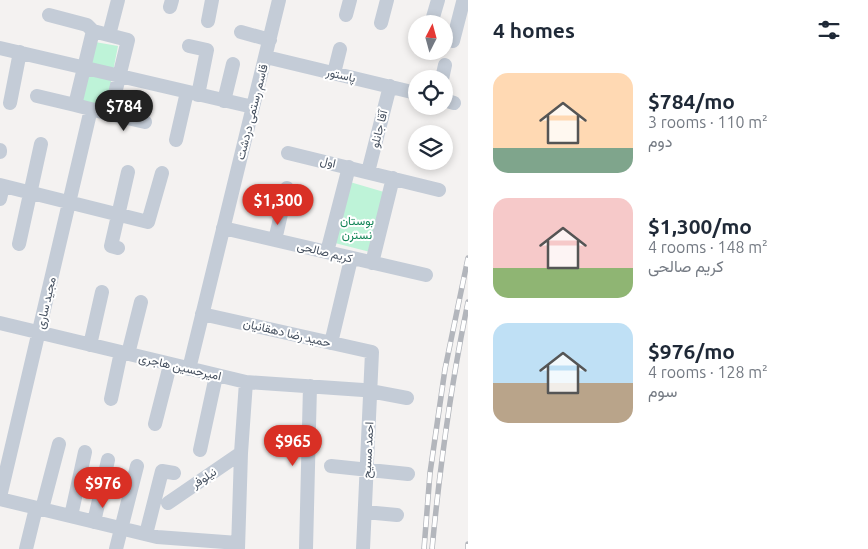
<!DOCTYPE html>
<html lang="en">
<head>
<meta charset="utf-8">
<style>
	:root { --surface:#fff; --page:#f2f2f3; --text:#1f2937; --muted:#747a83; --accent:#d93025 }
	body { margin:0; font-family:Ubuntu,Vazirmatn,sans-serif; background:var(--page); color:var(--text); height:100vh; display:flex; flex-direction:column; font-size:19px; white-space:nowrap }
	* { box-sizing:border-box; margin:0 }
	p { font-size:16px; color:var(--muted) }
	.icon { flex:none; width:28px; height:28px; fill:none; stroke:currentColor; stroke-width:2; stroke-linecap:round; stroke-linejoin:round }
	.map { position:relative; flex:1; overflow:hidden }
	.drawer { display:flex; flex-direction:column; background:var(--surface); width:400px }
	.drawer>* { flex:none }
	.needle { width:32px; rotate:6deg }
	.tools { position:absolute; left:408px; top:15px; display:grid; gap:10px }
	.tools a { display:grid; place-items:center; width:45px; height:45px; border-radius:50%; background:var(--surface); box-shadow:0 2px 8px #0003; font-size:25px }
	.price { position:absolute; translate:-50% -42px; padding:0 11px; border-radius:18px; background:var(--accent); color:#fff; font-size:16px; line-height:32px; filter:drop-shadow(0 1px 2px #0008) }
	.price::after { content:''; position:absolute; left:50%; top:30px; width:15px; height:11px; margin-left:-8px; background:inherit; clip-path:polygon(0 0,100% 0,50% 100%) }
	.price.current { background:#222; color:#fff }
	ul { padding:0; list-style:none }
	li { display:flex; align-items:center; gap:15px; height:125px; padding:0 25px }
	li span { display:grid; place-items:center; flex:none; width:140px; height:100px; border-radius:15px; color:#555 }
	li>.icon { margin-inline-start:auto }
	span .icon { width:60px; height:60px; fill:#fffc; stroke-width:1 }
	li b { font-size:21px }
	h2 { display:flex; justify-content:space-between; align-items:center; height:60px; padding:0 25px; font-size:21px }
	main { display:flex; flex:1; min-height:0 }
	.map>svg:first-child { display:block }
	.green { fill:#bef3d8 }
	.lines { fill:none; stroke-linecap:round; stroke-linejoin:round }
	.minor { stroke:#c4ccd7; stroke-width:14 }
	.rail-casing { stroke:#b3b6bc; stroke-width:5.5 }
	.rail { stroke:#fff; stroke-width:4; stroke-dasharray:11; stroke-linecap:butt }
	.labels { text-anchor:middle; stroke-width:4; stroke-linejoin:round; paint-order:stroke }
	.street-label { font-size:12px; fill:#475261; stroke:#fff }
	.park-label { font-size:12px; fill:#108455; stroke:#fff }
</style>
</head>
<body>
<main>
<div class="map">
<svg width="468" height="549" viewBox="0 0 468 549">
	<rect width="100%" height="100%" fill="#f4f2f1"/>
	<path class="green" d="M 95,42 L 118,46 L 106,107 L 82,101 Z
		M 350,182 L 384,192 L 370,252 L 335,243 Z"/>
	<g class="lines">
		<path class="minor" d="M 170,7 L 172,0
			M 49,15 L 87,25 L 93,31
			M 346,15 L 350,0
			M 208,21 L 212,0
			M 381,23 L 387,0
			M 431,24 L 438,0
			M 93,31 L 128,40 L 110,114 L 75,105 Z
			M 241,32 L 270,40
			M 109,35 L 118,0
			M 453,41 L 463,2
			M 189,46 L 207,50 L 198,95
			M 0,48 L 253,107
			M 266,57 L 416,93
			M 334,73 L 340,49
			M 442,79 L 445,65
			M 37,96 L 75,105
			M 444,100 L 454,103
			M 224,101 L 233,64
			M 10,103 L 20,52
			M 110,114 L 145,122
			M 176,140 L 187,92
			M 0,150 L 0,152
			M 288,153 L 439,190
			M 368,172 L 390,86
			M 0,185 L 148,222 L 162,173
			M 0,199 L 3,186
			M 223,228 L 426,275
			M 275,240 L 287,188
			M 19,244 L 41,144
			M 118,248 L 111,246 L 128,172
			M 327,252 L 349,167
			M 372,263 L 393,178
			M 202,314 L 372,352 L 363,549
			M 0,323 L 246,382 L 363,390
			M 331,343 L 351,259
			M 90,345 L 102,292
			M 128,354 L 141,302
			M 189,369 L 279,0
			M 370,391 L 407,398
			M 111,399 L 121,352
			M 155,424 L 170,365
			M 200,450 L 216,376
			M 331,466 L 408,474
			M 0,497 L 91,109
			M 0,499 L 157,537 L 238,543
			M 168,503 L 241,453
			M 42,509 L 59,444
			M 365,512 L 397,515
			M 71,516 L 85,452
			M 94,522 L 108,460
			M 146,534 L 162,471 L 174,473
			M 26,549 L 36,508
			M 116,549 L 137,466
			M 238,549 L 241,453 L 246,382
			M 306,549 L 310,386"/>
		<g class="rail-casing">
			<path id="rail" d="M 424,549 L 430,473 L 445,369 L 468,258
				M 432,549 C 440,466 451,384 468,302
				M 468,549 L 468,544"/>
		</g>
		<use href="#rail" class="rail"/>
	</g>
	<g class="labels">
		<g class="street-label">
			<text transform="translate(341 75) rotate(13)" y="4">پاستور</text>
			<text transform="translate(252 112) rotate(-76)" y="4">قاسم رستمی دردشت</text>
			<text transform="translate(379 129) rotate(-76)" y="4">آقا جانلو</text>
			<text transform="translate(328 162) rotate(13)" y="4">اول</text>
			<text transform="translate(325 252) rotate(14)" y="4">کریم صالحی</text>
			<text transform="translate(46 303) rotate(-77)" y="4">مجید ساری</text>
			<text transform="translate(287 333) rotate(13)" y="4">حمید رضا دهقانیان</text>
			<text transform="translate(180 367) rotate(13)" y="4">امیرحسین هاجری</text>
			<text transform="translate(368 450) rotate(-87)" y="4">احمد مسیح</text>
			<text transform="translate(204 478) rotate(-34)" y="4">نیلوفر</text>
		</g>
		<g class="park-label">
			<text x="357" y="225">بوستان<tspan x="357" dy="14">نسترن</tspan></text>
		</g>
	</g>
</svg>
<div class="tools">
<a><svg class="needle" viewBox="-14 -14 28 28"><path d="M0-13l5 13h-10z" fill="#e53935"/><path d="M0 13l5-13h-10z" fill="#747a83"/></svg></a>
<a><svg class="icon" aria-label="locate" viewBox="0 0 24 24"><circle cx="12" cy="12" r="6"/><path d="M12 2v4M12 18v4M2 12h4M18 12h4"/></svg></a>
<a><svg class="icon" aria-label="layers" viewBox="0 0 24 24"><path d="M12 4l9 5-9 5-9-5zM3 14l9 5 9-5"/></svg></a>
</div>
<b class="price current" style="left:124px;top:132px">$784</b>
<b class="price" style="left:278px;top:226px">$1,300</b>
<b class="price" style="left:293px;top:467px">$965</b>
<b class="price" style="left:103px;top:509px">$976</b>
</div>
<section class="drawer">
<h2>4 homes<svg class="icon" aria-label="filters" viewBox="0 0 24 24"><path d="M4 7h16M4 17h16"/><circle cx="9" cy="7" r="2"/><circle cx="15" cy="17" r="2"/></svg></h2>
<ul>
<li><span style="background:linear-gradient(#ffd9b3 75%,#7fa58c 0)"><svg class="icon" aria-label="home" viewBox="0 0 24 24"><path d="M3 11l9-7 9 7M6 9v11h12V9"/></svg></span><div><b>$784/mo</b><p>3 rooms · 110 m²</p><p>دوم</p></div></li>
<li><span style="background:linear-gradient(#f6c9c9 70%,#8fb573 0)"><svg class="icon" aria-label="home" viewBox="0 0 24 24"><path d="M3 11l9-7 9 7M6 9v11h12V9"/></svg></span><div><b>$1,300/mo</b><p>4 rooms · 148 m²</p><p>کریم صالحی</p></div></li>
<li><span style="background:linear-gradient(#bfe0f5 60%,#b9a48a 0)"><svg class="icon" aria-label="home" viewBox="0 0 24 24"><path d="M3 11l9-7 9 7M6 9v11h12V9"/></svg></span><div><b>$976/mo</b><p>4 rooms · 128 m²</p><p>سوم</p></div></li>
</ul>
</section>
</main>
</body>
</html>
